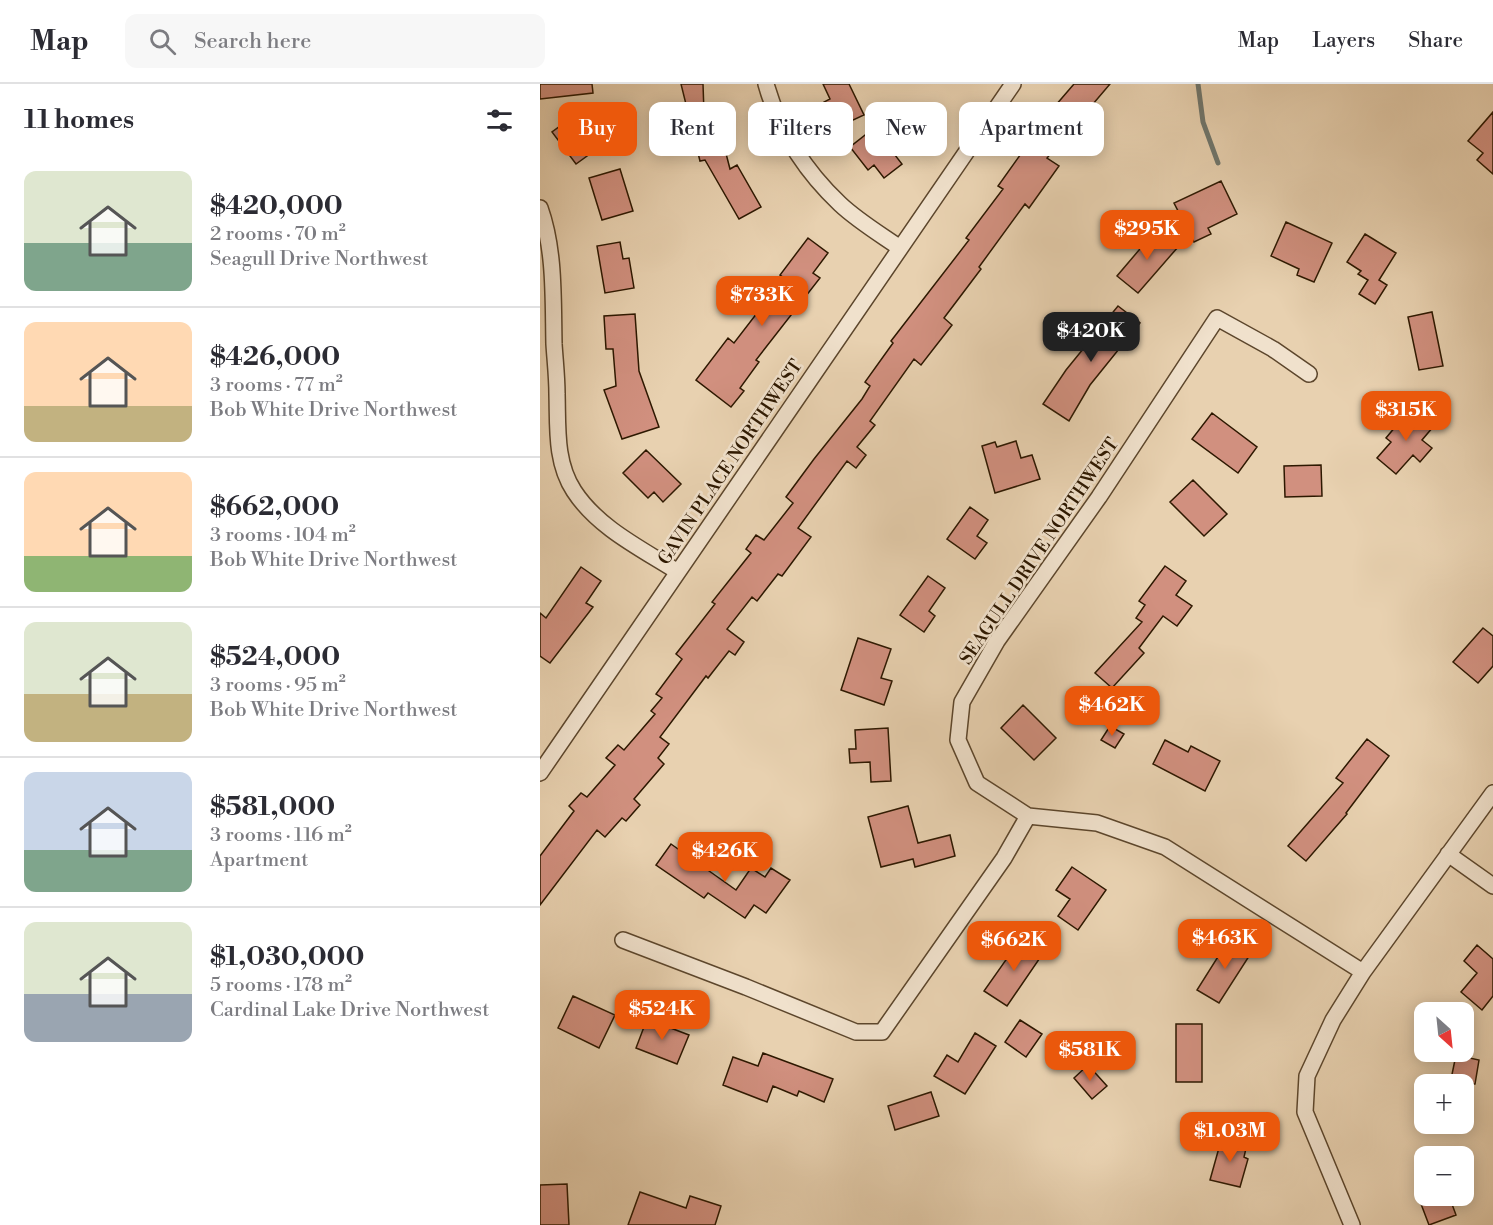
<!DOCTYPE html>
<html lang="en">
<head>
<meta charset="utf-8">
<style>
	:root { --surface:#fff; --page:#f7f7f7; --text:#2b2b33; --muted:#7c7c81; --line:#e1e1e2; --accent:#ea580c }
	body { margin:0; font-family:"Libre Bodoni",serif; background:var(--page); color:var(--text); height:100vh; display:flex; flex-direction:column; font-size:22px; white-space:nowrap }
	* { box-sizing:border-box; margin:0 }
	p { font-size:20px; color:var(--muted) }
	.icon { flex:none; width:33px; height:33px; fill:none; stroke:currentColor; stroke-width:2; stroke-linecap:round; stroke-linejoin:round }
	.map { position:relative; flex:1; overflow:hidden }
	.drawer { display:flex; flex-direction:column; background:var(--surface); width:540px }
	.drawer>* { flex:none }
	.hud { position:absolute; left:18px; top:18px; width:570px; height:54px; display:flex; gap:12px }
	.needle { width:39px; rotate:153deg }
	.fabs { position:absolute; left:874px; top:918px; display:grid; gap:12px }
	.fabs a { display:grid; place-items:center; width:60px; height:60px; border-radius:12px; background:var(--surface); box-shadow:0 3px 15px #0003; font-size:30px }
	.price { position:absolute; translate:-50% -51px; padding:0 14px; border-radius:12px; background:var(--accent); color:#fff; font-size:20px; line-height:39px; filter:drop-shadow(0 2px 3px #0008) }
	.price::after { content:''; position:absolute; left:50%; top:36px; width:18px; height:14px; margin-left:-9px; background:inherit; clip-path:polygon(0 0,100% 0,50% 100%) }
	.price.on { background:#222; color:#fff }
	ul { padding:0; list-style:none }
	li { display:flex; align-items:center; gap:18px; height:150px; padding:0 24px }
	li+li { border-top:2px solid var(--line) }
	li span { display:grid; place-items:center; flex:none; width:168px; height:120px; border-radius:12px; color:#555 }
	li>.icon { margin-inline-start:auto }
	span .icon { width:72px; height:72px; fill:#fffc; stroke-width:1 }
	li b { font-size:26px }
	h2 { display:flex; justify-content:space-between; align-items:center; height:72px; padding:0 24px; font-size:26px }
	.chip { padding:0 21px; border-radius:12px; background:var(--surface); box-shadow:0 3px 15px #0003; font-size:21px; line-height:54px }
	.chip.on { background:var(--accent); color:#fff }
	header { display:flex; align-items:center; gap:36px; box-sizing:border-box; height:84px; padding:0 30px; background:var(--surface); border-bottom:2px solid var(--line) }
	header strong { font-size:28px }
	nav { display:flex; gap:33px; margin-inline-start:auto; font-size:21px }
	.search { width:420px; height:54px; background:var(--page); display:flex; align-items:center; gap:15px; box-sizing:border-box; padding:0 21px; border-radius:12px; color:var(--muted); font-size:22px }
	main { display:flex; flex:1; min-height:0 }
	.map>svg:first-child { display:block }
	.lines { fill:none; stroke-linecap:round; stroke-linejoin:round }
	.stream { stroke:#6f766d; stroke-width:5 }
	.building { fill:#d1907f; stroke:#2d1800; stroke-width:1.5 }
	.minor-casing { stroke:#5c462c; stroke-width:18 }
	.minor { stroke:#f0e1cc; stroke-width:15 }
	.labels { text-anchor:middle; stroke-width:5; stroke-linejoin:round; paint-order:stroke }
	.street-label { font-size:18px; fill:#2d1800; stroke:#f0e1cc }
</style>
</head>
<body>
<header>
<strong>Map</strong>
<div class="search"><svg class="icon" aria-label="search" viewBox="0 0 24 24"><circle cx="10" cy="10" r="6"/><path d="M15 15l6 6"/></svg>Search here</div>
<nav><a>Map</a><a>Layers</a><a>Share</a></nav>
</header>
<main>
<section class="drawer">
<h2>11 homes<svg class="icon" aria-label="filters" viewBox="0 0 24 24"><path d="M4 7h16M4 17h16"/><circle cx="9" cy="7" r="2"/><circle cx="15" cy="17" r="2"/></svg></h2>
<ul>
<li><span style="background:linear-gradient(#dfe7d0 60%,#7fa58c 0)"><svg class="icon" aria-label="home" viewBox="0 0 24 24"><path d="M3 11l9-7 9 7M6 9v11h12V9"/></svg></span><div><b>$420,000</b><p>2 rooms · 70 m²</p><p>Seagull Drive Northwest</p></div></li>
<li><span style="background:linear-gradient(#ffd9b3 70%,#c2b280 0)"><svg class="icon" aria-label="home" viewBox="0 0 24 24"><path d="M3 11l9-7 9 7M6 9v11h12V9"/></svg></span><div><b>$426,000</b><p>3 rooms · 77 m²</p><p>Bob White Drive Northwest</p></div></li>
<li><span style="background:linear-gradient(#ffd9b3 70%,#8fb573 0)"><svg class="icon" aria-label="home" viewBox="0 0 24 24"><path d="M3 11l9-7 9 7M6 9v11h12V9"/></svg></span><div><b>$662,000</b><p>3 rooms · 104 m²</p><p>Bob White Drive Northwest</p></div></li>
<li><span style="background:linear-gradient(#dfe7d0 60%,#c2b280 0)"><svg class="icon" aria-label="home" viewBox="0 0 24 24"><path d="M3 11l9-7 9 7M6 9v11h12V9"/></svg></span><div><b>$524,000</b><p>3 rooms · 95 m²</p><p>Bob White Drive Northwest</p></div></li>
<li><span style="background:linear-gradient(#c9d6e8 65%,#7fa58c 0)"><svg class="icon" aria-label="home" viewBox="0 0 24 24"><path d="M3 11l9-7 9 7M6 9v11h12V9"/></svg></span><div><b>$581,000</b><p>3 rooms · 116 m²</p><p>Apartment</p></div></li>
<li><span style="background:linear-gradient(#dfe7d0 60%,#9aa5b1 0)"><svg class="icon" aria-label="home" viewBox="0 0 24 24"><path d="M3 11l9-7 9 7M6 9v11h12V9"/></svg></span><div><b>$1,030,000</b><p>5 rooms · 178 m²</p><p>Cardinal Lake Drive Northwest</p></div></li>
</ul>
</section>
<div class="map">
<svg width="953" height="1141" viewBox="0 0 953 1141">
	<rect width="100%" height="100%" fill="#e8d1b0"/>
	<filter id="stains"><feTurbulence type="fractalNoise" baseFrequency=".00333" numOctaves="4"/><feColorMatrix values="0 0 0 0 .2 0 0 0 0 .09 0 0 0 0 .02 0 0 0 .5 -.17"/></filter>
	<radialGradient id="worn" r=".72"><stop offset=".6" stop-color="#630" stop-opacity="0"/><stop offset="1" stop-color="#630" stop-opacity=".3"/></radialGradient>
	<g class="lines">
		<path class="stream" d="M 658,0 L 663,38 L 678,79"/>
	</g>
	<path class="building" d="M 0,0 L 52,0 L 53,9 L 0,15 Z
		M 141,0 L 163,0 L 164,29 L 182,25 L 188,48 L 181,50 L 190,85 L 197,81 L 221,123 L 199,135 L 165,76 L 160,77 Z
		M 283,0 L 309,0 L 324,31 L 296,44 L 284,18 L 290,15 Z
		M 534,0 L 570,0 L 507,74 L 519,82 L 489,124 L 485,120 L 439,183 L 441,185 L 404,234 L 412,241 L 381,281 L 374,275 L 330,337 L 335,341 L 317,363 L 326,371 L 316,384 L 307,377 L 258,444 L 271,453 L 242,492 L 238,490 L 217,517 L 212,513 L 187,545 L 204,558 L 195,571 L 189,567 L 168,594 L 166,592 L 120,653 L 129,660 L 118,674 L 124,680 L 94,715 L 100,721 L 86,737 L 82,734 L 65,753 L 57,746 L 0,821 L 0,772 L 34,727 L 29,722 L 41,709 L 47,713 L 75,681 L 66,674 L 78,661 L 84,666 L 115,630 L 111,627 L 122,614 L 116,610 L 142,575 L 136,570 L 175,520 L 172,518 L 211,469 L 206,465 L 216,451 L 224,456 L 253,419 L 246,413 L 274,375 L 322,315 L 330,302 L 325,298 L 353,259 L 351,257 L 429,156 L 426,154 L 463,105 L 458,102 L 488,60 L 492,63 L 510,42 L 503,36 Z
		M 42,26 L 65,59 L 36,80 L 12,48 Z
		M 953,28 L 953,90 L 937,76 L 943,69 L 928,57 Z
		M 334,44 L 362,80 L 344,94 L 334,81 L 328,86 L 310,63 Z
		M 80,85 L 93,127 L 62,136 L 49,94 Z
		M 681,97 L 697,130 L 668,144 L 671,150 L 654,158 L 634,119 Z
		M 746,138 L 792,159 L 774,198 L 757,191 L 759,185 L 731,172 Z
		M 616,146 L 638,163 L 598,209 L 577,192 Z
		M 825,150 L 856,169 L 839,196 L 847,201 L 835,220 L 819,210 L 828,196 L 818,190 L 821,187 L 807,178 Z
		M 268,154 L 288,169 L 273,189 L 280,194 L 216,276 L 219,278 L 200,304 L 204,307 L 191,323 L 156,296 L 188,254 L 194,259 L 244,194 L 240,191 Z
		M 80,158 L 83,175 L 89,174 L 94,204 L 65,209 L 57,162 Z
		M 578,222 L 600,239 L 550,301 L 529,337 L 503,320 L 526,286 Z
		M 892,228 L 903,282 L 879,286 L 868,233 Z
		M 95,230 L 99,287 L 119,343 L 82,355 L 64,306 L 76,302 L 73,265 L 66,265 L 64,232 Z
		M 871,324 L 893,343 L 882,356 L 892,364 L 880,378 L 873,371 L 856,390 L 837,374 L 851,358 L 846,354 Z
		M 672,329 L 717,363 L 698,389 L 652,355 Z
		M 476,357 L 481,374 L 492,371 L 500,395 L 455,409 L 442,362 L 455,358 L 457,363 Z
		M 106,366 L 141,400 L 123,418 L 114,408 L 108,414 L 83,389 Z
		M 781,381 L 782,412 L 745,413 L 744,382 Z
		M 653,396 L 687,430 L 664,452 L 630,418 Z
		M 430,423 L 448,436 L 437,452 L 447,459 L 435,475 L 407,455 Z
		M 625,482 L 646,497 L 636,511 L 652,522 L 637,542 L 623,532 L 599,564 L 604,569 L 572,604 L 555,589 L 602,538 L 596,534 L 605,521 L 599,517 Z
		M 41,483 L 61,497 L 46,519 L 53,523 L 10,579 L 0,572 L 0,529 L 6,534 Z
		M 388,492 L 405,504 L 389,527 L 395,532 L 384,548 L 360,531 Z
		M 943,544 L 953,552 L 953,582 L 938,599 L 913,578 Z
		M 318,554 L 351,565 L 341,594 L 352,597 L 344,621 L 301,606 Z
		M 483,621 L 516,654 L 494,676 L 461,644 Z
		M 570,642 L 584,650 L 575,664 L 561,656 Z
		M 348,644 L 351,697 L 331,698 L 330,678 L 310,679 L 309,665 L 316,665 L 315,646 Z
		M 827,655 L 849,672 L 806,729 L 807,730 L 766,777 L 748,762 L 803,699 L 796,694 Z
		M 625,656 L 648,668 L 651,662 L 680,677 L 665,707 L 613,680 Z
		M 368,722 L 378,759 L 410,751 L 415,772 L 375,783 L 373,775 L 341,783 L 328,733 Z
		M 131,760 L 196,806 L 211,784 L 225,793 L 231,784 L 250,796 L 226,829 L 214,821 L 205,834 L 168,809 L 164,814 L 116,781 Z
		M 532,783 L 566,806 L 538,846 L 518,832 L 530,815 L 516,806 Z
		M 691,852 L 713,866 L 679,919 L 657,906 Z
		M 482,853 L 504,868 L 467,922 L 444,907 Z
		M 937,861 L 953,875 L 953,912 L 942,926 L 921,908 L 937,889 L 924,877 Z
		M 33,912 L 75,931 L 59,964 L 18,944 Z
		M 107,935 L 149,951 L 137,980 L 96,964 Z
		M 480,936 L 502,950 L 486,973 L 465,958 Z
		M 636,940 L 662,940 L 662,998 L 636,998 Z
		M 435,949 L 456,962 L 425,1010 L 394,992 L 407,971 L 418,978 Z
		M 223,969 L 293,995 L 284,1018 L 259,1007 L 257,1012 L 233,1002 L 227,1018 L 183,1001 L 193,973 L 218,982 Z
		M 916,971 L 939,976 L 935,1000 L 910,1000 Z
		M 548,981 L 567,1002 L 552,1015 L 534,994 Z
		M 391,1008 L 399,1032 L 355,1046 L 348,1022 Z
		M 682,1053 L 707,1060 L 704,1073 L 708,1075 L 700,1103 L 670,1096 Z
		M 27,1100 L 29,1141 L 0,1141 L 0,1101 Z
		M 100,1108 L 146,1124 L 150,1112 L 181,1122 L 175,1141 L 88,1141 Z
		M 878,1112 L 909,1112 L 916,1131 L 889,1141 Z"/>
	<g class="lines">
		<g class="minor-casing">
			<path id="minor" d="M 226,0 C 239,46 265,87 300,120 C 318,137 340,150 360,164
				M 0,124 C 15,166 13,215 14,260 C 15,276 17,293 17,310 C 18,343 15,378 34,407 C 58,444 102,465 138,488
				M 769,290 L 733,265 L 677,234 L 559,413 L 457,557 L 422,618 L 418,656 L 437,699 L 488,732 L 557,739 L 625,763 L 823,888
				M 0,689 L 473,0
				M 908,770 L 953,802
				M 83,856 L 206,903 L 316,948 L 342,948 L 464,774 L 488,732
				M 812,1141 L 765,1028 L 767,992 L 793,936 L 823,888 L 953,709"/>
		</g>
		<use href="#minor" class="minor"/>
	</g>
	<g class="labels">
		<g class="street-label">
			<text transform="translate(190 378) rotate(-56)" y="6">GAVIN PLACE NORTHWEST</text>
			<text transform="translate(499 467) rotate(-56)" y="6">SEAGULL DRIVE NORTHWEST</text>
		</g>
	</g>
	<rect width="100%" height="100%" filter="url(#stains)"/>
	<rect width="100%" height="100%" fill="url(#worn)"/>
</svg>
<div class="fabs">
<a><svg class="needle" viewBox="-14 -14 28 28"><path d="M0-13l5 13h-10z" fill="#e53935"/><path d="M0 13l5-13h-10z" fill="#7c7c81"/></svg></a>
<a>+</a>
<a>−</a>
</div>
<b class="price" style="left:607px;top:177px">$295K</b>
<b class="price" style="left:222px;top:243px">$733K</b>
<b class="price on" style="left:551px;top:279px">$420K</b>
<b class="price" style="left:866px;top:358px">$315K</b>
<b class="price" style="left:572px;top:653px">$462K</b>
<b class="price" style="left:185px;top:799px">$426K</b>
<b class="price" style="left:685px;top:886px">$463K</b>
<b class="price" style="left:474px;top:888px">$662K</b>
<b class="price" style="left:122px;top:957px">$524K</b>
<b class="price" style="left:550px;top:998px">$581K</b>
<b class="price" style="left:690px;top:1079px">$1.03M</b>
<div class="hud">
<a class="chip on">Buy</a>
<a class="chip">Rent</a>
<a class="chip">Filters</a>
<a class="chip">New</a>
<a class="chip">Apartment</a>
</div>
</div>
</main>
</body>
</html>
